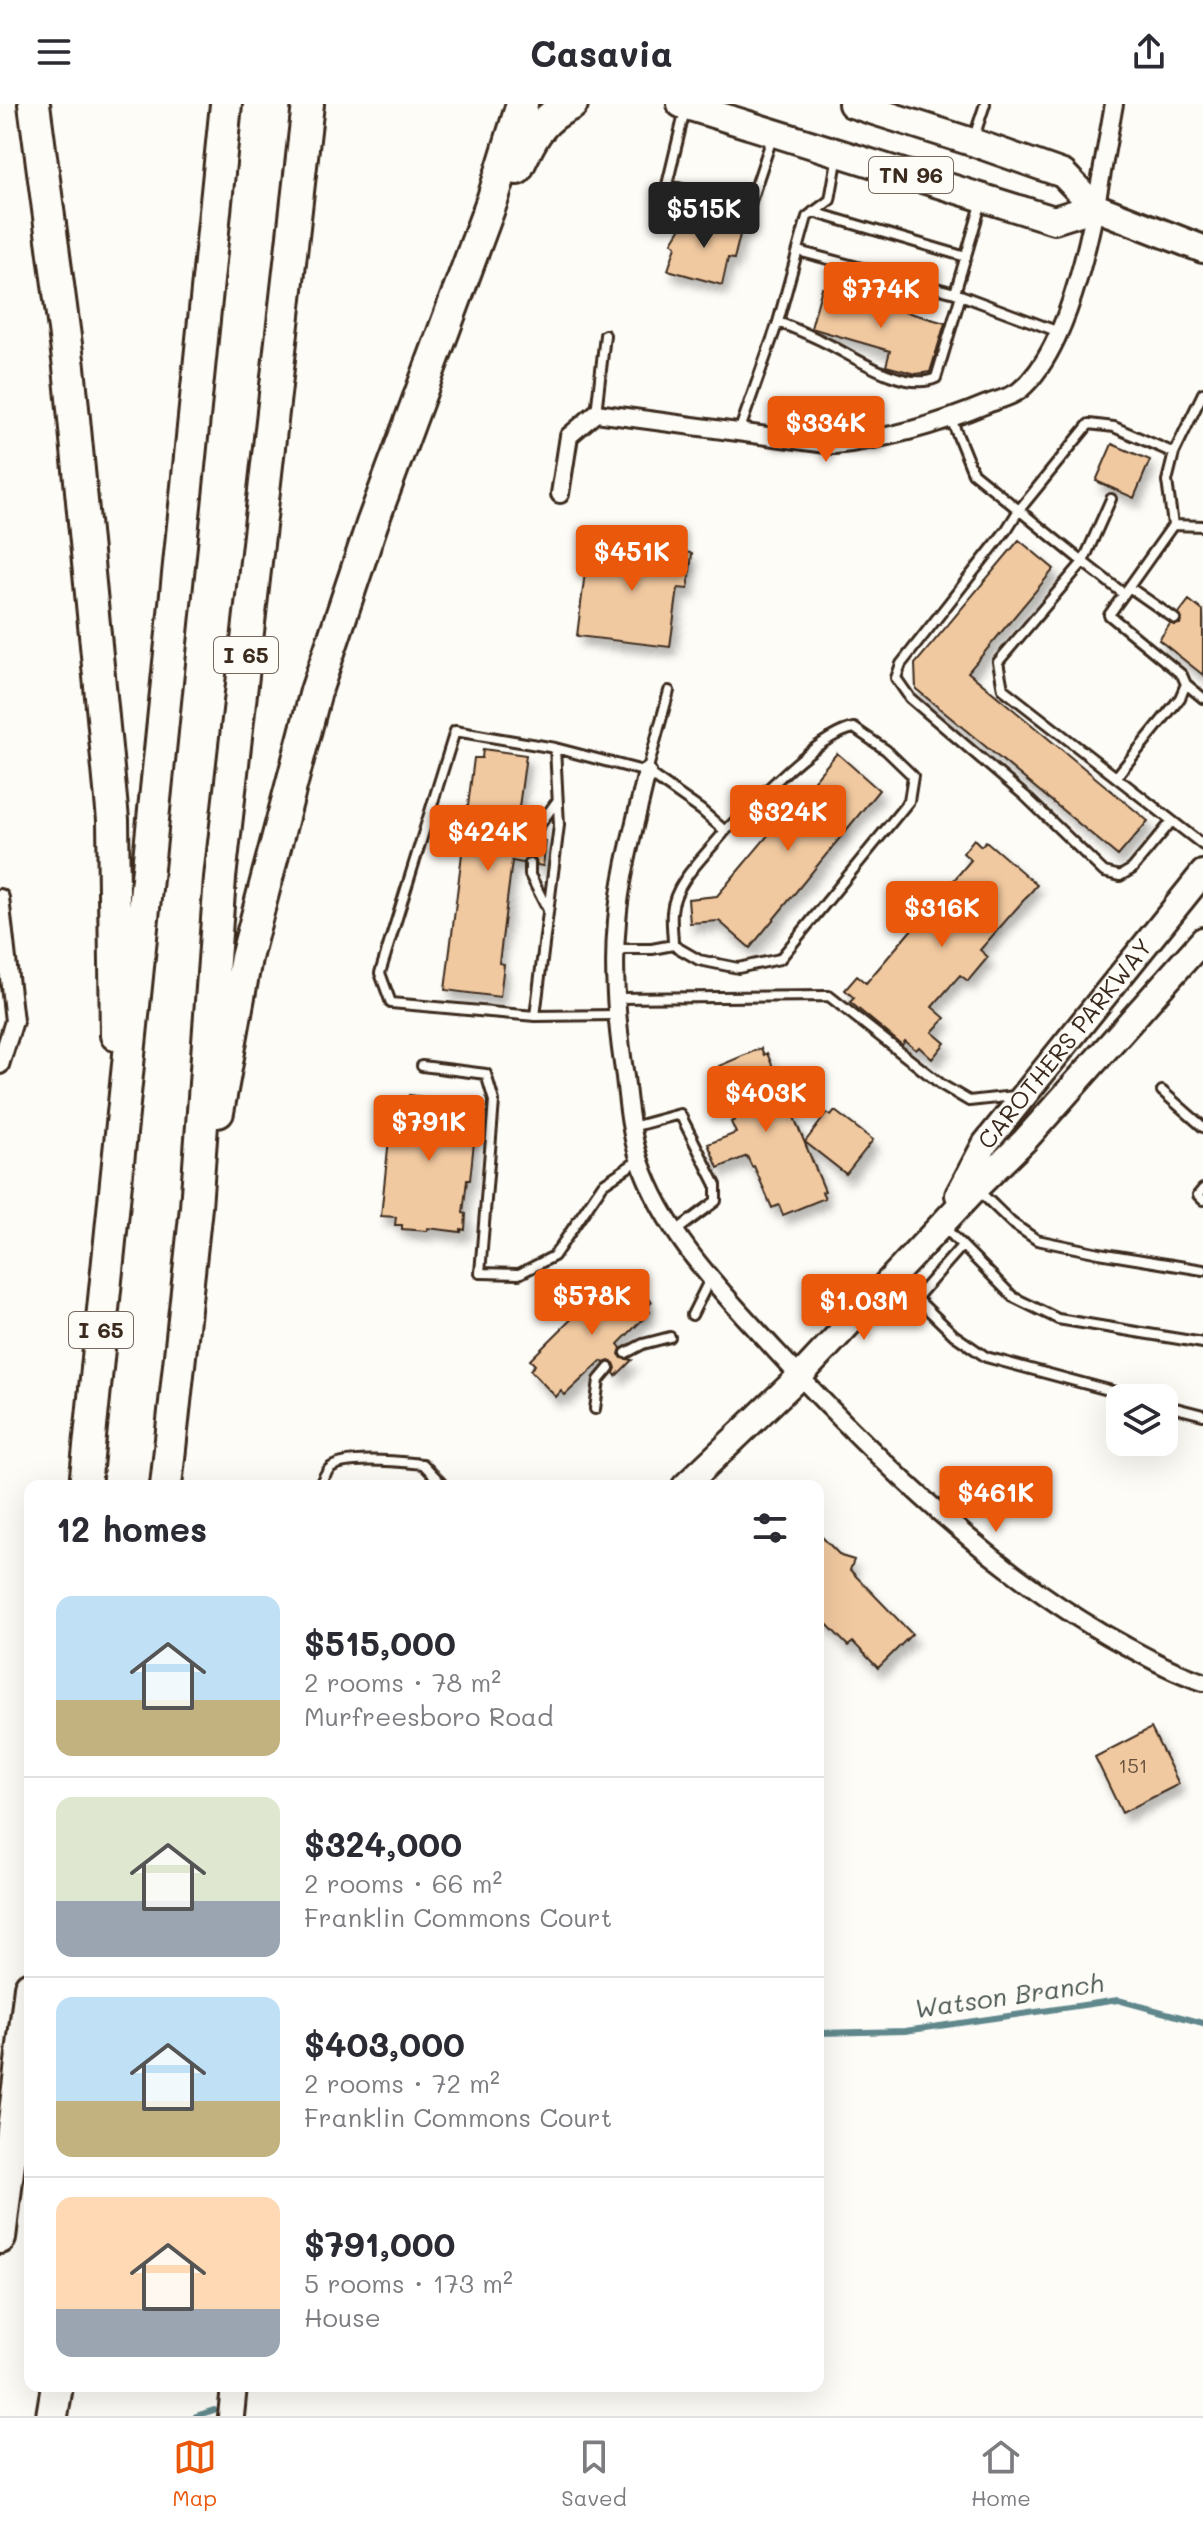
<!DOCTYPE html>
<html lang="en">
<head>
<meta charset="utf-8">
<style>
	:root { --surface:#fff; --page:#f7f7f7; --text:#2b2b33; --muted:#7c7c81; --line:#e1e1e2; --accent:#ea580c }
	body { margin:0; font-family:Mali,sans-serif; background:var(--page); color:var(--text); height:100vh; display:flex; flex-direction:column; font-size:30px; white-space:nowrap }
	* { box-sizing:border-box; margin:0 }
	p { font-size:26px; color:var(--muted) }
	.icon { flex:none; width:44px; height:44px; fill:none; stroke:currentColor; stroke-width:2; stroke-linecap:round; stroke-linejoin:round }
	.map { position:relative; flex:1; overflow:hidden }
	.details { position:absolute; left:24px; top:1376px; width:800px; height:912px; display:flex; flex-direction:column; background:var(--surface); border-radius:16px; box-shadow:0 8px 32px #0002 }
	.details>* { flex:none }
	.controls { position:absolute; left:1106px; top:1280px; display:grid; gap:16px }
	.controls a { display:grid; place-items:center; width:72px; height:72px; border-radius:16px; background:var(--surface); box-shadow:0 8px 32px #0002; font-size:40px }
	.price { position:absolute; translate:-50% -68px; padding:0 18px; border-radius:8px; background:var(--accent); color:#fff; font-size:26px; line-height:52px; filter:drop-shadow(0 2px 4px #0008) }
	.price::after { content:''; position:absolute; left:50%; top:48px; width:24px; height:18px; margin-left:-12px; background:inherit; clip-path:polygon(0 0,100% 0,50% 100%) }
	.price.on { background:#222; color:#fff }
	ul { padding:0; list-style:none }
	li { display:flex; align-items:center; gap:24px; height:200px; padding:0 32px }
	li+li { border-top:2px solid var(--line) }
	li span { display:grid; place-items:center; flex:none; width:224px; height:160px; border-radius:16px; color:#555 }
	li>.icon { margin-inline-start:auto }
	span .icon { width:96px; height:96px; fill:#fffc; stroke-width:1 }
	li b { font-size:34px }
	h2 { display:flex; justify-content:space-between; align-items:center; height:96px; padding:0 32px; font-size:34px }
	header { display:flex; justify-content:space-between; align-items:center; height:104px; padding:0 32px; background:var(--surface); font-size:36px; font-weight:700 }
	.menu { display:flex; justify-content:space-around; align-items:center; height:112px; border-top:2px solid var(--line); background:var(--surface); font-size:22px; color:var(--muted) }
	.menu a { display:grid; justify-items:center; gap:4px }
	.menu .on { color:var(--accent) }
	.map>svg:first-child { display:block }
	.lines { fill:none; stroke-linecap:round; stroke-linejoin:round }
	.stream { stroke:#60888c; stroke-width:6 }
	.building { fill:#f1c9a0; stroke:#3b2a1e; stroke-width:2; filter:url(#shadow) }
	.service-casing { stroke:#3b2a1e; stroke-width:14 }
	.minor-casing { stroke:#3b2a1e; stroke-width:22 }
	.secondary-casing { stroke:#3b2a1e; stroke-width:30 }
	.primary-casing { stroke:#3b2a1e; stroke-width:32 }
	.motorway-casing { stroke:#3b2a1e; stroke-width:36 }
	.service { stroke:#fdfcf7; stroke-width:8 }
	.minor { stroke:#fdfcf7; stroke-width:16 }
	.secondary { stroke:#fdfcf7; stroke-width:24 }
	.primary { stroke:#fdfcf7; stroke-width:26 }
	.motorway { stroke:#fdfcf7; stroke-width:30 }
	.labels { text-anchor:middle; stroke-width:8; stroke-linejoin:round; paint-order:stroke }
	.number-label { font-size:20px; fill:#68523e }
	.shield { fill:#fdfcf7; stroke:#75695f; stroke-width:2 }
	.shield-label { font-size:22px; font-weight:bold; fill:#3b2a1e }
	.street-label { font-size:24px; fill:#3b2a1e; stroke:#fdfcf7 }
	.water-label { font-size:26px; font-style:italic; fill:#4d5955; stroke:#fdfcf7 }
</style>
</head>
<body>
<header><svg class="icon" aria-label="menu" viewBox="0 0 24 24"><path d="M4 6h16M4 12h16M4 18h16"/></svg>Casavia<svg class="icon" aria-label="share" viewBox="0 0 24 24"><path d="M12 15V3M7 8l5-5 5 5M5 13v7h14v-7"/></svg></header>
<div class="map">
<svg width="1203" height="2312" viewBox="0 0 1203 2312">
	<defs>
		<filter id="shadow"><feDropShadow dx="5" dy="9" stdDeviation="4" flood-color="#0004"/></filter>
	</defs>
	<rect width="100%" height="100%" fill="#fdfcf7"/>
	<filter id="ink" filterUnits="userSpaceOnUse"><feTurbulence type="fractalNoise" baseFrequency=".0125" numOctaves="2"/><feDisplacementMap in="SourceGraphic" scale="16" xChannelSelector="R" yChannelSelector="G"/><feConvolveMatrix kernelMatrix="1 2 1 2 8 2 1 2 1" color-interpolation-filters="sRGB"/></filter>
	<g filter="url(#ink)">
		<g class="lines">
			<path class="stream" d="M 818,1929 L 905,1927 L 1118,1896 L 1203,1919
				M 274,2283 L 277,2282
				M 196,2312 L 214,2306"/>
		</g>
		<path class="building" d="M 688,112 L 741,127 L 734,155 L 728,154 L 722,181 L 668,166 L 676,142 L 672,138 Z
			M 822,184 L 945,219 L 930,268 L 916,270 L 886,262 L 890,247 L 811,224 Z
			M 1112,340 L 1150,356 L 1134,394 L 1096,377 Z
			M 589,436 L 692,449 L 688,485 L 678,484 L 670,543 L 577,532 Z
			M 1019,436 L 1054,465 L 968,568 L 1148,717 L 1118,752 L 916,585 L 915,560 Z
			M 1189,496 L 1203,507 L 1203,571 L 1159,536 L 1170,520 L 1180,520 L 1182,515 L 1179,509 Z
			M 483,645 L 526,651 L 515,733 L 526,734 L 532,742 L 540,736 L 546,737 L 543,762 L 537,761 L 536,756 L 531,753 L 523,759 L 512,757 L 499,859 L 504,860 L 500,893 L 445,886 L 474,654 L 482,654 Z
			M 837,649 L 879,686 L 750,844 L 719,817 L 690,819 L 688,795 L 717,792 Z
			M 974,735 L 981,742 L 986,737 L 1037,781 L 980,846 L 988,853 L 968,877 L 960,871 L 932,903 L 945,914 L 932,928 L 945,939 L 932,955 L 919,943 L 916,946 L 905,937 L 902,941 L 850,898 L 854,894 L 845,886 L 857,872 L 866,879 L 971,756 L 963,749 Z
			M 761,944 L 764,951 L 767,949 L 825,1087 L 822,1088 L 825,1094 L 783,1111 L 779,1101 L 772,1104 L 754,1062 L 752,1063 L 747,1052 L 718,1064 L 708,1040 L 736,1029 L 731,1018 L 735,1016 L 716,973 L 723,970 L 719,962 Z
			M 409,991 L 478,1000 L 470,1076 L 467,1076 L 463,1109 L 466,1110 L 465,1126 L 461,1125 L 461,1128 L 428,1124 L 427,1127 L 402,1125 L 402,1121 L 395,1121 L 396,1113 L 381,1112 L 393,996 L 408,998 Z
			M 835,1007 L 873,1036 L 846,1070 L 805,1038 L 827,1009 L 831,1012 Z
			M 625,1171 L 652,1198 L 646,1204 L 650,1208 L 618,1240 L 621,1244 L 619,1250 L 622,1254 L 632,1256 L 616,1272 L 614,1269 L 616,1264 L 614,1259 L 609,1257 L 604,1259 L 601,1257 L 565,1291 L 561,1287 L 556,1293 L 530,1266 L 535,1261 L 530,1256 L 615,1172 L 619,1176 Z
			M 818,1429 L 841,1452 L 854,1456 L 850,1466 L 912,1530 L 878,1564 L 853,1538 L 848,1542 L 818,1511 Z
			M 1151,1624 L 1179,1680 L 1122,1709 L 1095,1653 Z"/>
		<g class="lines">
			<g class="service-casing">
				<path id="service" d="M 685,6 L 667,81 L 749,103 L 772,34
					M 974,33 L 985,0
					M 982,97 L 955,189 L 1059,228
					M 813,108 L 966,153
					M 798,147 L 955,189
					M 778,218 C 796,225 813,232 830,241 C 857,255 906,288 936,274 L 961,191
					M 596,309 L 605,231
					M 951,315 L 973,369 L 1083,458 L 998,558 L 1003,585 L 1203,741
					M 739,328 L 778,218 L 807,113 L 830,96 L 838,51
					M 1111,395 L 1083,458 L 1124,490 L 1173,421 L 1167,377 L 1174,349
					M 1173,421 L 1203,422
					M 1129,483 L 1175,515
					M 1186,580 L 1203,594
					M 647,668 L 669,587
					M 1116,673 L 1180,594 L 1186,580 L 1182,571 L 1109,511 L 1124,490
					M 1172,717 L 1132,765 L 1120,772 L 1104,768 L 1025,692 L 910,594 L 896,574 L 901,560 L 1007,425 L 1019,406 L 1089,320 L 1114,323 L 1174,349 L 1203,289
					M 533,735 L 533,730 L 557,697
					M 530,760 L 530,771 L 548,806
					M 673,841 L 699,856 L 738,864 L 780,855 L 909,697 L 913,672 L 886,646 L 854,624 C 816,631 755,699 725,727
					M 617,894 L 829,892 L 942,981 L 969,997 L 1015,992
					M 616,911 L 535,912 L 391,899 L 380,869 L 455,627 L 555,644 L 647,668 L 701,706 L 725,727 C 707,750 674,778 672,808 C 671,819 673,830 673,841 L 652,845 L 616,845
					M 535,912 L 559,721 L 555,644
					M 422,962 L 486,970 L 494,997 L 480,1169 L 519,1170 L 554,1152 L 603,1080 L 639,1056
					M 1162,987 L 1203,1023
					M 632,1023 L 680,1010 L 716,1081 L 716,1097 L 676,1127
					M 1203,1085 L 1198,1091 L 1203,1096
					M 979,1087 L 1012,1119 L 1037,1136 L 1099,1149 L 1203,1166
					M 943,1122 L 1013,1193 L 1058,1215 L 1203,1239
					M 961,1143 L 916,1194 L 954,1231 L 986,1253 L 1138,1294
					M 692,1211 L 710,1175
					M 626,1249 L 643,1240 L 670,1233
					M 1164,1301 L 1203,1311
					M 595,1305 L 599,1276 L 609,1264
					M 320,1382 C 322,1376 325,1370 329,1365 C 343,1351 403,1358 423,1360 L 444,1382"/>
			</g>
			<g class="minor-casing">
				<path id="minor" d="M 560,390 L 569,332 L 596,309 L 834,341 C 888,335 937,321 987,300 C 997,296 1012,293 1020,286 C 1080,236 1100,75 1114,0
					M 647,668 C 636,717 621,767 617,817 C 612,869 617,922 625,973 C 628,1001 631,1031 640,1057 C 665,1132 724,1190 776,1247 C 876,1355 997,1473 1126,1542 C 1152,1556 1176,1569 1203,1578
					M 0,794 L 14,917 L 0,961"/>
			</g>
			<g class="secondary-casing">
				<g id="secondary">
					<path id="s1" d="M 958,1091 L 985,1040 L 1203,769"/>
					<path d="M 685,1382 L 800,1272 L 976,1084 L 1025,1036 L 1203,836"/>
					<path d="M 231,2312 L 234,2282"/>
				</g>
			</g>
			<g class="primary-casing">
				<path id="primary" d="M 681,0 L 1054,116 L 1095,103
					M 852,0 L 972,38 L 1063,70 L 1095,103 L 1203,145"/>
			</g>
			<g class="motorway-casing">
				<path id="motorway" d="M 34,0 L 69,263 L 113,716 L 116,931
					M 517,65 C 531,35 540,14 572,0
					M 218,1008 L 246,854 L 316,587 L 372,420 L 493,94 L 522,0
					M 85,1382 L 226,0
					M 166,1382 L 196,1103 L 220,774 L 308,0
					M 0,2134 L 30,1883
					M 52,2312 L 57,2282"/>
			</g>
			<use href="#service" class="service"/>
			<use href="#minor" class="minor"/>
			<use href="#secondary" class="secondary"/>
			<use href="#primary" class="primary"/>
			<use href="#motorway" class="motorway"/>
		</g>
	</g>
	<g class="labels">
		<g class="number-label">
			<text x="1133" y="1669">151</text>
		</g>
		<g class="shield">
			<rect x="869" y="53" width="84" height="36" rx="6"/>
			<rect x="214" y="533" width="64" height="36" rx="6"/>
			<rect x="69" y="1208" width="64" height="36" rx="6"/>
		</g>
		<g class="shield-label">
			<text x="911" y="79">TN 96</text>
			<text x="246" y="559">I 65</text>
			<text x="101" y="1234">I 65</text>
		</g>
		<g class="street-label">
			<text dy="8" stroke="none"><textPath href="#s1" startOffset="186">CAROTHERS PARKWAY</textPath></text>
		</g>
		<g class="water-label">
			<text transform="translate(1009 1892) rotate(-8)" y="9">Watson Branch</text>
		</g>
	</g>
</svg>
<div class="controls">
<a><svg class="icon" aria-label="layers" viewBox="0 0 24 24"><path d="M12 4l9 5-9 5-9-5zM3 14l9 5 9-5"/></svg></a>
</div>
<b class="price on" style="left:704px;top:146px">$515K</b>
<b class="price" style="left:881px;top:226px">$774K</b>
<b class="price" style="left:826px;top:360px">$334K</b>
<b class="price" style="left:632px;top:489px">$451K</b>
<b class="price" style="left:788px;top:749px">$324K</b>
<b class="price" style="left:488px;top:769px">$424K</b>
<b class="price" style="left:942px;top:845px">$316K</b>
<b class="price" style="left:766px;top:1030px">$403K</b>
<b class="price" style="left:429px;top:1059px">$791K</b>
<b class="price" style="left:592px;top:1233px">$578K</b>
<b class="price" style="left:864px;top:1238px">$1.03M</b>
<b class="price" style="left:996px;top:1430px">$461K</b>
<section class="details">
<h2>12 homes<svg class="icon" aria-label="filters" viewBox="0 0 24 24"><path d="M4 7h16M4 17h16"/><circle cx="9" cy="7" r="2"/><circle cx="15" cy="17" r="2"/></svg></h2>
<ul>
<li><span style="background:linear-gradient(#bfe0f5 65%,#c2b280 0)"><svg class="icon" aria-label="home" viewBox="0 0 24 24"><path d="M3 11l9-7 9 7M6 9v11h12V9"/></svg></span><div><b>$515,000</b><p>2 rooms · 78 m²</p><p>Murfreesboro Road</p></div></li>
<li><span style="background:linear-gradient(#dfe7d0 65%,#9aa5b1 0)"><svg class="icon" aria-label="home" viewBox="0 0 24 24"><path d="M3 11l9-7 9 7M6 9v11h12V9"/></svg></span><div><b>$324,000</b><p>2 rooms · 66 m²</p><p>Franklin Commons Court</p></div></li>
<li><span style="background:linear-gradient(#bfe0f5 65%,#c2b280 0)"><svg class="icon" aria-label="home" viewBox="0 0 24 24"><path d="M3 11l9-7 9 7M6 9v11h12V9"/></svg></span><div><b>$403,000</b><p>2 rooms · 72 m²</p><p>Franklin Commons Court</p></div></li>
<li><span style="background:linear-gradient(#ffd9b3 70%,#9aa5b1 0)"><svg class="icon" aria-label="home" viewBox="0 0 24 24"><path d="M3 11l9-7 9 7M6 9v11h12V9"/></svg></span><div><b>$791,000</b><p>5 rooms · 173 m²</p><p>House</p></div></li>
</ul>
</section>
</div>
<nav class="menu">
<a class="on"><svg class="icon" aria-label="map" viewBox="0 0 24 24"><path d="M3 6l6-2 6 2 6-2v14l-6 2-6-2-6 2zM9 4v14M15 6v14"/></svg>Map</a>
<a><svg class="icon" aria-label="saved" viewBox="0 0 24 24"><path d="M7 4h10v16l-5-4-5 4z"/></svg>Saved</a>
<a><svg class="icon" aria-label="home" viewBox="0 0 24 24"><path d="M3 11l9-7 9 7M6 9v11h12V9"/></svg>Home</a>
</nav>
</body>
</html>
